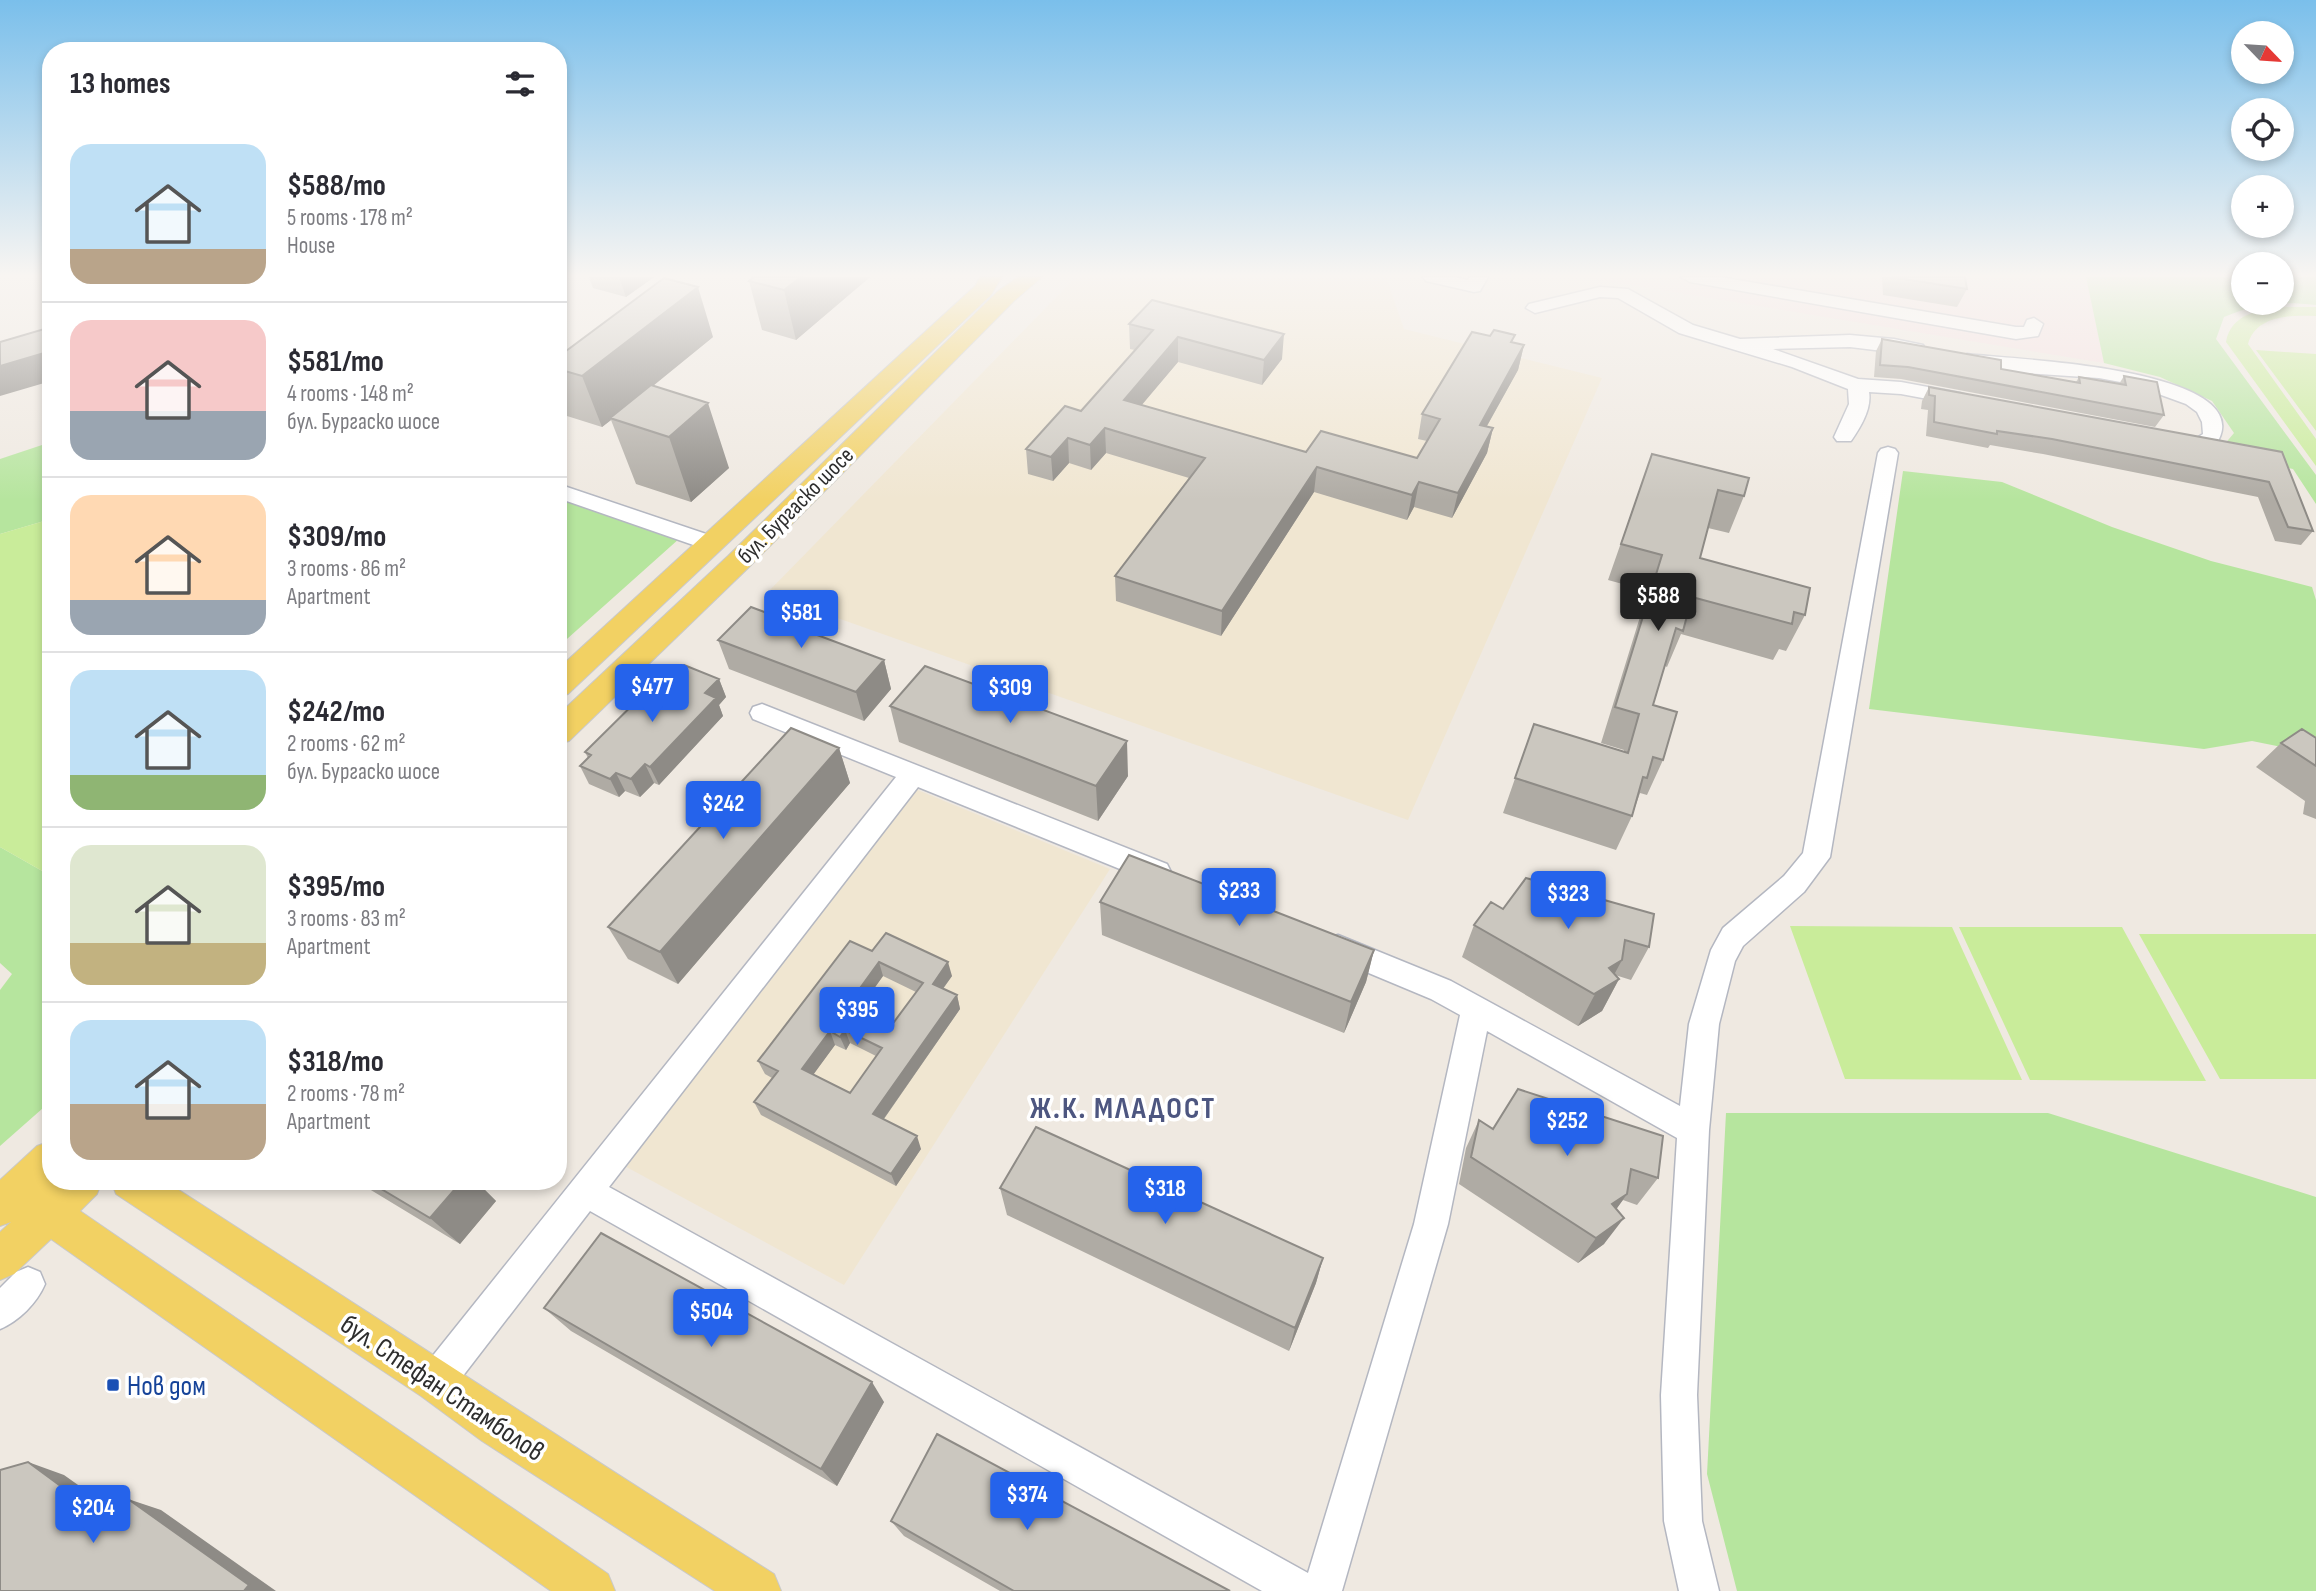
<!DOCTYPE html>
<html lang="en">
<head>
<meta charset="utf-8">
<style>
	:root { --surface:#fff; --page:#f7f7f7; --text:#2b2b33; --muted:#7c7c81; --line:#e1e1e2; --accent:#2563eb }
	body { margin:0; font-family:"Sofia Sans Condensed",sans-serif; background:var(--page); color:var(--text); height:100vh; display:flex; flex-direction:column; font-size:26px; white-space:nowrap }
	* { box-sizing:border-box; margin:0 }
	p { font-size:23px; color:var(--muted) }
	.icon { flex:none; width:38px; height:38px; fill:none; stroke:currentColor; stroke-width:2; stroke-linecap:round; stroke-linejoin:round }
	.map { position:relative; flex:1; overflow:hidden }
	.details { position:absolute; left:42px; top:42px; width:525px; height:1148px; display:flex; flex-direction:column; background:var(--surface); border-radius:28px; box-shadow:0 4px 10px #0003 }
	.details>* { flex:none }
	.needle { width:46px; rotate:115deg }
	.buttons { position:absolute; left:2231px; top:21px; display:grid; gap:14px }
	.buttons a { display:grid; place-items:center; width:63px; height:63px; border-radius:50%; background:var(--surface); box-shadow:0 4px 10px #0003; font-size:35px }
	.price { position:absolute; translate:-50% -60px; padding:0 16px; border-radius:7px; background:var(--accent); color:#fff; font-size:23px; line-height:46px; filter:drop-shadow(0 2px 4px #0008) }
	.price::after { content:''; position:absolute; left:50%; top:42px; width:21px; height:16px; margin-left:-10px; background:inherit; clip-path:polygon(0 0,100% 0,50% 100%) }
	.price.current { background:#222; color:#fff }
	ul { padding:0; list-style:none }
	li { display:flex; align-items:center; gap:21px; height:175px; padding:0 28px }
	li+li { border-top:2px solid var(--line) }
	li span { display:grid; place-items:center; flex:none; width:196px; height:140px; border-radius:21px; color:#555 }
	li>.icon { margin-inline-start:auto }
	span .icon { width:84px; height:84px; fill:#fffc; stroke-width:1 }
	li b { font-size:30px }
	h2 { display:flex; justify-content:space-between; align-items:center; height:84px; padding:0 28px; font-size:30px }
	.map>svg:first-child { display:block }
	.education { fill:#f0e6d1 }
	.medical { fill:#f5dfe0 }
	.green { fill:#b6e59e }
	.pitch { fill:#c9ec9a }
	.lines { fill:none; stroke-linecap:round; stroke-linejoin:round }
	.minor-casing { stroke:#b4b7c1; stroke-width:3 }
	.major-casing { stroke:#c9c9c9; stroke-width:2 }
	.minor { fill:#fff; fill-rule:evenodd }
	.major { fill:#f2d163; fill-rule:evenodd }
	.wall { fill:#afaba4; fill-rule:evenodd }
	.shaded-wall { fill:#8e8b86 }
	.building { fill:#cbc7bf; stroke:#8e8b86; stroke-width:2; fill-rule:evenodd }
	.transit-dot { fill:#1a4fb4; stroke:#fff; stroke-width:2.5 }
	.labels { text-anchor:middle; stroke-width:7; stroke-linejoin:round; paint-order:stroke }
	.street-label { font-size:23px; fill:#2e2e2e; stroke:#fff }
	.near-transit-label { font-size:28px; fill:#164399; stroke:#fff; text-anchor:start }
	.near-street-label { font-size:28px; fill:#2e2e2e; stroke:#fff }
	.district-label { font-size:30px; font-weight:bold; letter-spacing:2px; fill:#4d5680; stroke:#fff }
</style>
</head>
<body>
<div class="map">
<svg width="2316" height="1591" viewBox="0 0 2316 1591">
	<rect width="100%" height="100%" fill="#efe9e1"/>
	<path class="education" d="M 1076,277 L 1386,277 L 1404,329 L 1602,378 L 1408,820 L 767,593 Z
		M 915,789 L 1110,869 L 844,1285 L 619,1163 Z"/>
	<path class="medical" d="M 1582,277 L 2086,277 L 2104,363 Z"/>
	<path class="green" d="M 2086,277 L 2243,277 L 2244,303 L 2282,303 L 2282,277 L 2316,277 L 2316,305 C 2281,301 2256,303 2224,317 L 2216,339 L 2316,475 L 2316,504 L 2293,469 L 2218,452 L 2234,433 L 2212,401 L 2160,377 L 2104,363 Z
		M 51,442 L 51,519 L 0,534 L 0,459 Z
		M 1903,471 L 2002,482 L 2112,527 L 2211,561 L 2312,587 L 2316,600 L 2316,754 L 2252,741 L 2204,749 L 1869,709 Z
		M 558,497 L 680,538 L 558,647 Z
		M 0,847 L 51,876 L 51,1101 L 0,1146 L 0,990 L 12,974 L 0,963 Z
		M 1726,1113 L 2048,1113 L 2316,1197 L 2316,1591 L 1737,1591 L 1707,1474 Z"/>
	<path class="pitch" d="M 2286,307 L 2316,307 L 2316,316 C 2291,315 2256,315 2248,344 L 2316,439 L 2316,466 L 2226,342 C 2231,313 2261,309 2286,307 Z
		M 2256,350 L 2316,354 L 2316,431 Z
		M 51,519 L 51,876 L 0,847 L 0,534 Z
		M 1790,926 L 1952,927 L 2022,1080 L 1845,1079 Z
		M 1959,927 L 2122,927 L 2206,1081 L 2030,1080 Z
		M 2139,934 L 2316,934 L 2316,1079 L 2220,1079 Z"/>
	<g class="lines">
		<g class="minor-casing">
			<path id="minor" d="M 1423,277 L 1454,277 L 1468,280 L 1470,277 L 1488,277 L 1480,291 L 1474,292 L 1426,281 Z
				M 1681,277 L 1720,277 L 2016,327 L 2024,327 L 2027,320 L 2034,318 L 2043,324 L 2038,336 L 2016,339 L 1690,282 Z
				M 1600,287 L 1628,289 L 1693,325 L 1740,339 L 1850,335 L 1894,339 L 1923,345 L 1925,349 L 1916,355 L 1850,347 L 1773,349 L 1858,379 L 1901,382 L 1960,393 L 1967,395 L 1970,399 L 1967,403 L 1960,405 L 1901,394 L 1869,392 C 1872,409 1860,428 1851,441 L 1837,441 L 1834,437 L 1849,404 L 1848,389 L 1792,367 L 1679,333 L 1618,298 L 1600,297 L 1535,313 L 1526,308 L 1529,304 Z
				M 1967,354 C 2004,359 2269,367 2215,446 C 2200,450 2188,449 2173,445 L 2170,441 L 2173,437 L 2180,435 L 2197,438 L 2203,434 L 2202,422 L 2197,412 L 2186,404 L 2131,384 L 2099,378 L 2012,372 L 1960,364 L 1957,360 Z
				M 1888,447 L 1895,449 L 1898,453 L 1830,857 L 1804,892 L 1743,946 L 1735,961 L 1719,1024 L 1709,1130 L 1697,1395 L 1702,1521 L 1719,1591 L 1679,1591 L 1664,1521 L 1661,1395 L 1677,1138 L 1487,1031 L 1448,1224 L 1342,1591 L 1262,1591 L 590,1211 L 449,1394 L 436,1399 L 423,1394 L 418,1381 L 423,1368 L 896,777 L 753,719 L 750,713 L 753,707 L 762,704 L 1167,864 L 1171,872 L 1167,880 L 1157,883 L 1147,880 L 918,787 L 609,1187 L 1308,1573 L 1414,1224 L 1460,1015 L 1431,999 L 1328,956 L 1324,947 L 1328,938 L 1338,935 L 1451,981 L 1680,1106 L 1689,1024 L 1711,950 L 1723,928 L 1784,876 L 1803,853 L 1878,453 L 1881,449 Z
				M 558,484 L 718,538 L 721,543 L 718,548 L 710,550 L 702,548 L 558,498 Z
				M 28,1267 L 40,1272 L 45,1284 C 37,1303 19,1321 0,1329 L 0,1288 L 16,1272 Z"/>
		</g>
		<g class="major-casing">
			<path id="major" d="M 980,277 L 1002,277 L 991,295 L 568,694 L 558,697 L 558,669 L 975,286 Z
				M 1018,277 L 1042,277 L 1014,301 L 748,568 L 569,741 L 558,744 L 558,715 L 728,556 L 998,291 Z
				M 51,1141 L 51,1181 L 102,1181 L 97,1194 L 80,1211 L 608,1574 L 615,1591 L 551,1591 L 51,1239 L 14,1274 L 0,1280 L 0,1232 L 11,1222 L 0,1226 L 0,1180 L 37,1146 Z
				M 111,1181 L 165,1181 C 368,1312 570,1445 774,1574 L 781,1591 L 715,1591 L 482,1441 L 421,1396 L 116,1194 Z"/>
		</g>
		<use href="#minor" class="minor"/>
		<use href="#major" class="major"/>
	</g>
	<path class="wall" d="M 589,277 L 654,277 L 626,297 L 593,288 Z
		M 870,277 L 796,340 L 762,330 L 749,281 Z
		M 1882,277 L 1965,277 L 1967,289 L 1957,307 L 1883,295 Z
		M 1129,324 L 1282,359 L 1262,385 L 1178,362 L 1141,405 L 1306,452 L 1417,458 L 1427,441 L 1418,439 L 1422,414 L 1513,343 L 1524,345 L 1518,370 L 1487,426 L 1493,428 L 1487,453 L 1452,518 L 1414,507 L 1407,520 L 1314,492 L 1221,636 L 1116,601 L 1115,576 L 1189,478 L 1106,453 L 1091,470 L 1069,463 L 1053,481 L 1028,474 L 1026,449 L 1081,411 L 1135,350 L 1130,349 Z
		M 713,337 L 653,386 L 729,468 L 691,502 L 636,484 L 611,420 L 602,427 L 567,416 L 558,394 L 558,357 Z
		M 1882,339 L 2001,369 L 2076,382 L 2079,377 L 2119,384 L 2124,376 L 2164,415 L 2155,427 L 1901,379 L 1874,377 L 1876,351 Z
		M 1929,387 L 2282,452 L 2313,531 L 2301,545 L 2275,541 L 2258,497 L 2043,454 L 1990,445 L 1988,448 L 1926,436 L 1928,410 L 1921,409 L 1922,401 Z
		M 1652,454 L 1744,496 L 1729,533 L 1708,528 L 1700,558 L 1805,615 L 1786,651 L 1779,649 L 1773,660 L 1681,634 L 1667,667 L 1665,666 L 1653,705 L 1663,760 L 1647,795 L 1640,793 L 1632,816 L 1616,850 L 1503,813 L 1534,724 L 1624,752 L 1624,750 L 1601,743 L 1648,591 L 1608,580 Z
		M 788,621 L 789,625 L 884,660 L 891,689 L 864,721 L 729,669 L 718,640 Z
		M 719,679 L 726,697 L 719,705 L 723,716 L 659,785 L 654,783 L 640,797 L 625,791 L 619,797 L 589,784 L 580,766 L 588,758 L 585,752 Z
		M 890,706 L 1128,776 L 1098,821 L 899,742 Z
		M 2316,738 L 2316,819 L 2303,814 L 2305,801 L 2256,767 L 2281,743 Z
		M 839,748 L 850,783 L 678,984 L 628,959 L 608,927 Z
		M 1526,878 L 1649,947 L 1631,980 L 1615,975 L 1619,979 L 1602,1011 L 1578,1026 L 1462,957 L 1474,925 L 1503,909 Z
		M 1100,902 L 1374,950 L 1366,982 L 1344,1033 L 1102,935 Z
		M 872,951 L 952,976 L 943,989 L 957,995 L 960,1009 L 884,1119 L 921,1149 L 896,1186 L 761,1115 L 754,1102 L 772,1078 L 765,1074 L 758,1061 ZM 883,976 L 916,992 L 894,1022 L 861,1007 ZM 850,1043 L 876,1056 L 850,1093 L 813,1074 L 835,1045 L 846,1050 Z
		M 1518,1089 L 1658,1178 L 1637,1205 L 1623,1200 L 1616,1209 L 1604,1244 L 1578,1263 L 1459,1184 L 1466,1148 L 1479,1120 L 1493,1129 Z
		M 356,1181 L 476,1181 L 496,1201 L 460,1244 Z
		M 1000,1188 L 1323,1258 L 1316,1283 L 1289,1351 L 1007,1215 Z
		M 544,1308 L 884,1402 L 837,1486 L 571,1331 Z
		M 891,1521 L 1230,1591 L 1000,1591 L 904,1536 Z"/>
	<path class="shaded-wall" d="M 619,277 L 654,277 L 626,297 Z
		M 801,277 L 870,277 L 796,340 L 784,290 Z
		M 698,287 L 713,337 L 612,419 L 610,418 L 611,420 L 602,427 L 582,376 Z
		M 1284,334 L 1282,359 L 1262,385 L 1264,360 Z
		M 1178,337 L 1178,362 L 1125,425 L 1124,400 Z
		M 1524,345 L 1518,370 L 1474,449 L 1480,425 Z
		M 51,351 L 51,381 L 0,396 L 0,366 Z
		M 708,403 L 729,468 L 691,502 L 669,437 Z
		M 1105,428 L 1106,453 L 1091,470 L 1090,445 Z
		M 1493,428 L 1487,453 L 1452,518 L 1458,493 Z
		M 1068,438 L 1069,463 L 1053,481 L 1051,457 Z
		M 1317,467 L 1314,492 L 1221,636 L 1222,611 Z
		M 1419,482 L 1414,507 L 1407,520 L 1412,495 Z
		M 884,660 L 891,689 L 864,721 L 856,692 Z
		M 719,679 L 726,697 L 719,705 L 723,716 L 659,785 L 650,767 L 705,693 Z
		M 1127,741 L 1128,776 L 1098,821 L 1096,786 Z
		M 839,748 L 850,783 L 678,984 L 660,952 Z
		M 645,764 L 654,783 L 640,797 L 631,779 Z
		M 616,773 L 625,791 L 619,797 L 610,779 Z
		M 1374,950 L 1366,982 L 1344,1033 L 1351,1002 Z
		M 1622,960 L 1608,986 L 1619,979 L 1602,1011 L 1578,1026 L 1609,968 Z
		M 879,962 L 883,976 L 855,1015 L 850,1002 Z
		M 948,962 L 952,976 L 936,998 L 933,984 Z
		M 957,995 L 960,1009 L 878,1127 L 873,1114 Z
		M 845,1030 L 850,1043 L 846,1050 L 840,1037 Z
		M 830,1031 L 835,1045 L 808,1082 L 802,1069 Z
		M 917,1136 L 921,1149 L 896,1186 L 891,1174 Z
		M 462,1181 L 476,1181 L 496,1201 L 460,1244 L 430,1218 Z
		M 1627,1194 L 1608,1221 L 1612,1204 Z
		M 1624,1218 L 1604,1244 L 1578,1263 L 1596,1238 Z
		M 1323,1258 L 1316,1283 L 1289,1351 L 1295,1328 Z
		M 872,1382 L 884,1402 L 837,1486 L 821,1469 Z
		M 28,1462 L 64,1475 L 143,1531 L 108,1521 Z
		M 128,1499 L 161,1510 L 276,1591 L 244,1591 Z"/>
	<path class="building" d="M 754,277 L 801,277 L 784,290 L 749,281 Z
		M 1891,277 L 1965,277 L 1967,289 Z
		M 664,278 L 698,287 L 582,376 L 558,369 L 558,357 Z
		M 1152,300 L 1284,334 L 1264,360 L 1178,337 L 1124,400 L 1306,452 L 1321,431 L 1417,458 L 1440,419 L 1422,414 L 1472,332 L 1490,336 L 1494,330 L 1515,335 L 1511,342 L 1524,345 L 1480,425 L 1493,428 L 1458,493 L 1419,482 L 1412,495 L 1317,467 L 1222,611 L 1115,576 L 1205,458 L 1105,428 L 1090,445 L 1068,438 L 1051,457 L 1026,449 L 1065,406 L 1081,411 L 1153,330 L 1129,324 Z
		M 51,327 L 51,351 L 0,366 L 0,342 Z
		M 1882,339 L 2001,360 L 2001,369 L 2080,383 L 2079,377 L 2126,385 L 2124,376 L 2157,382 L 2164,415 L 1908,367 L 1880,365 Z
		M 651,385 L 708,403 L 669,437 L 610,418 Z
		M 1929,387 L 2282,452 L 2313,531 L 2288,527 L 2269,482 L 2052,439 L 1997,431 L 1997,434 L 1934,422 L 1935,396 L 1929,395 Z
		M 1652,454 L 1749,478 L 1744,496 L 1718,490 L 1700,558 L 1810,588 L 1805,615 L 1794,612 L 1792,624 L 1692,597 L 1683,631 L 1676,628 L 1653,705 L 1677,712 L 1663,760 L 1653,757 L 1647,778 L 1643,777 L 1632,816 L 1515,778 L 1534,724 L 1628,753 L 1639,714 L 1615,707 L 1662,555 L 1621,544 Z
		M 751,607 L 788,621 L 785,623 L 884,660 L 856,692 L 718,640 Z
		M 684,665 L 719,679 L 705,693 L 716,698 L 650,767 L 645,764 L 631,779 L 616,773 L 610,779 L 580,766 L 591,755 L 585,752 L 669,669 Z
		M 925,666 L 1127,741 L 1096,786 L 890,706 Z
		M 791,728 L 839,748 L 660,952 L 608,927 Z
		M 2302,729 L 2316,738 L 2316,766 L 2281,743 Z
		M 1129,855 L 1374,950 L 1351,1002 L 1100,902 Z
		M 1526,878 L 1654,914 L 1649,947 L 1625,940 L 1622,960 L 1609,968 L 1619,979 L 1594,994 L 1474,925 L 1491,902 L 1503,909 Z
		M 886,933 L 948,962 L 933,984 L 957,995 L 873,1114 L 917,1136 L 891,1174 L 754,1102 L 778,1071 L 758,1061 L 850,941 L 872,951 ZM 879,962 L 923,983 L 894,1022 L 850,1002 ZM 845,1030 L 882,1048 L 850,1093 L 802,1069 L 830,1031 L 840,1037 Z
		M 1518,1089 L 1663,1136 L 1658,1178 L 1631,1169 L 1627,1194 L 1612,1204 L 1624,1218 L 1596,1238 L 1471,1157 L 1479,1120 L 1493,1129 Z
		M 1036,1127 L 1323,1258 L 1295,1328 L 1000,1188 Z
		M 368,1181 L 462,1181 L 430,1218 Z
		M 601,1233 L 872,1382 L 821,1469 L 544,1308 Z
		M 937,1434 L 1230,1591 L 1014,1591 L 891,1521 Z
		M 28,1462 L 108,1521 L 128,1499 L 249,1585 L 244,1591 L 0,1591 L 0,1470 Z"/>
	<linearGradient id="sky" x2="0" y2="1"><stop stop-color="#7abfeb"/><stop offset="0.55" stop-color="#f8f5f2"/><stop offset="1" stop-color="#f8f5f2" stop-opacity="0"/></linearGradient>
	<rect width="2316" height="500" fill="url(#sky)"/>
	<rect class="transit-dot" x="106" y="1378" width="14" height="14" rx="3.5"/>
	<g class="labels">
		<g class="street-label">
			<text transform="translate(795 505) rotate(-45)" y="8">бул. Бургаско шосе</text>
		</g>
		<g class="near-transit-label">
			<text x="127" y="1395">Нов дом</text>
		</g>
		<g class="near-street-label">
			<text transform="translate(443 1387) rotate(34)" y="10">бул. Стефан Стамболов</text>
		</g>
		<g class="district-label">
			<text x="1123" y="1118">Ж.К. МЛАДОСТ</text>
		</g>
	</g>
</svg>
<div class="buttons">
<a><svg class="needle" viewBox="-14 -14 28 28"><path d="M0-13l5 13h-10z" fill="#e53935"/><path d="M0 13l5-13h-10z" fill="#7c7c81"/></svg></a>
<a><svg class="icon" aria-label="locate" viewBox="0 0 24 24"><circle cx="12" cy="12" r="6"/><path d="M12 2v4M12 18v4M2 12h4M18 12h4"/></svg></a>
<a>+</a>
<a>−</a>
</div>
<b class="price current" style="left:1658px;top:633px">$588</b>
<b class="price" style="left:801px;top:650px">$581</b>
<b class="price" style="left:652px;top:724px">$477</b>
<b class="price" style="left:1010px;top:725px">$309</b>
<b class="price" style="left:723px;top:841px">$242</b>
<b class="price" style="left:1239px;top:928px">$233</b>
<b class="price" style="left:1568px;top:931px">$323</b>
<b class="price" style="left:857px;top:1047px">$395</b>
<b class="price" style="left:1567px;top:1158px">$252</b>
<b class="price" style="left:1165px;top:1226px">$318</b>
<b class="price" style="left:711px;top:1349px">$504</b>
<b class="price" style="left:1027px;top:1532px">$374</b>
<b class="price" style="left:93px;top:1545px">$204</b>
<section class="details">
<h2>13 homes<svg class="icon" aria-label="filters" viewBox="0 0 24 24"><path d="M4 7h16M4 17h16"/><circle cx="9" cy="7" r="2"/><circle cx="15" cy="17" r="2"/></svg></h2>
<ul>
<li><span style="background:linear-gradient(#bfe0f5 75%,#b9a48a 0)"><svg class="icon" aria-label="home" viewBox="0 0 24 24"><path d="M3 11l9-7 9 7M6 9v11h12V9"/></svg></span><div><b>$588/mo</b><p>5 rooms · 178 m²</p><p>House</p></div></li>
<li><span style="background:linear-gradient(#f6c9c9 65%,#9aa5b1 0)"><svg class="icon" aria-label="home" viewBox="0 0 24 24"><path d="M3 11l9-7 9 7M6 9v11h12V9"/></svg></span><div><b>$581/mo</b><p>4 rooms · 148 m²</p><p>бул. Бургаско шосе</p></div></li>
<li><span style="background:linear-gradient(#ffd9b3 75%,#9aa5b1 0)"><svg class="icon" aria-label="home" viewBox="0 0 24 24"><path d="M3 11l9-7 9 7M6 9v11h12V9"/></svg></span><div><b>$309/mo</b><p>3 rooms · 86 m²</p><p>Apartment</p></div></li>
<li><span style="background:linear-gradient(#bfe0f5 75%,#8fb573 0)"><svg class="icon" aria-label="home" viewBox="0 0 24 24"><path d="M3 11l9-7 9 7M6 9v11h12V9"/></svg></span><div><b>$242/mo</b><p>2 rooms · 62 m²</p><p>бул. Бургаско шосе</p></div></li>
<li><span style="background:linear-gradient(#dfe7d0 70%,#c2b280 0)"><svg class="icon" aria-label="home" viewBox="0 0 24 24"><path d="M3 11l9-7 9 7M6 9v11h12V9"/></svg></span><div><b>$395/mo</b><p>3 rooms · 83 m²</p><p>Apartment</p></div></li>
<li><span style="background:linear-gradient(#bfe0f5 60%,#b9a48a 0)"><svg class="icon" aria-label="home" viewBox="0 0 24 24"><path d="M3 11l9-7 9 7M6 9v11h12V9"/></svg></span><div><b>$318/mo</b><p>2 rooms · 78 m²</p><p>Apartment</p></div></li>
</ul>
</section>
</div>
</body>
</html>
